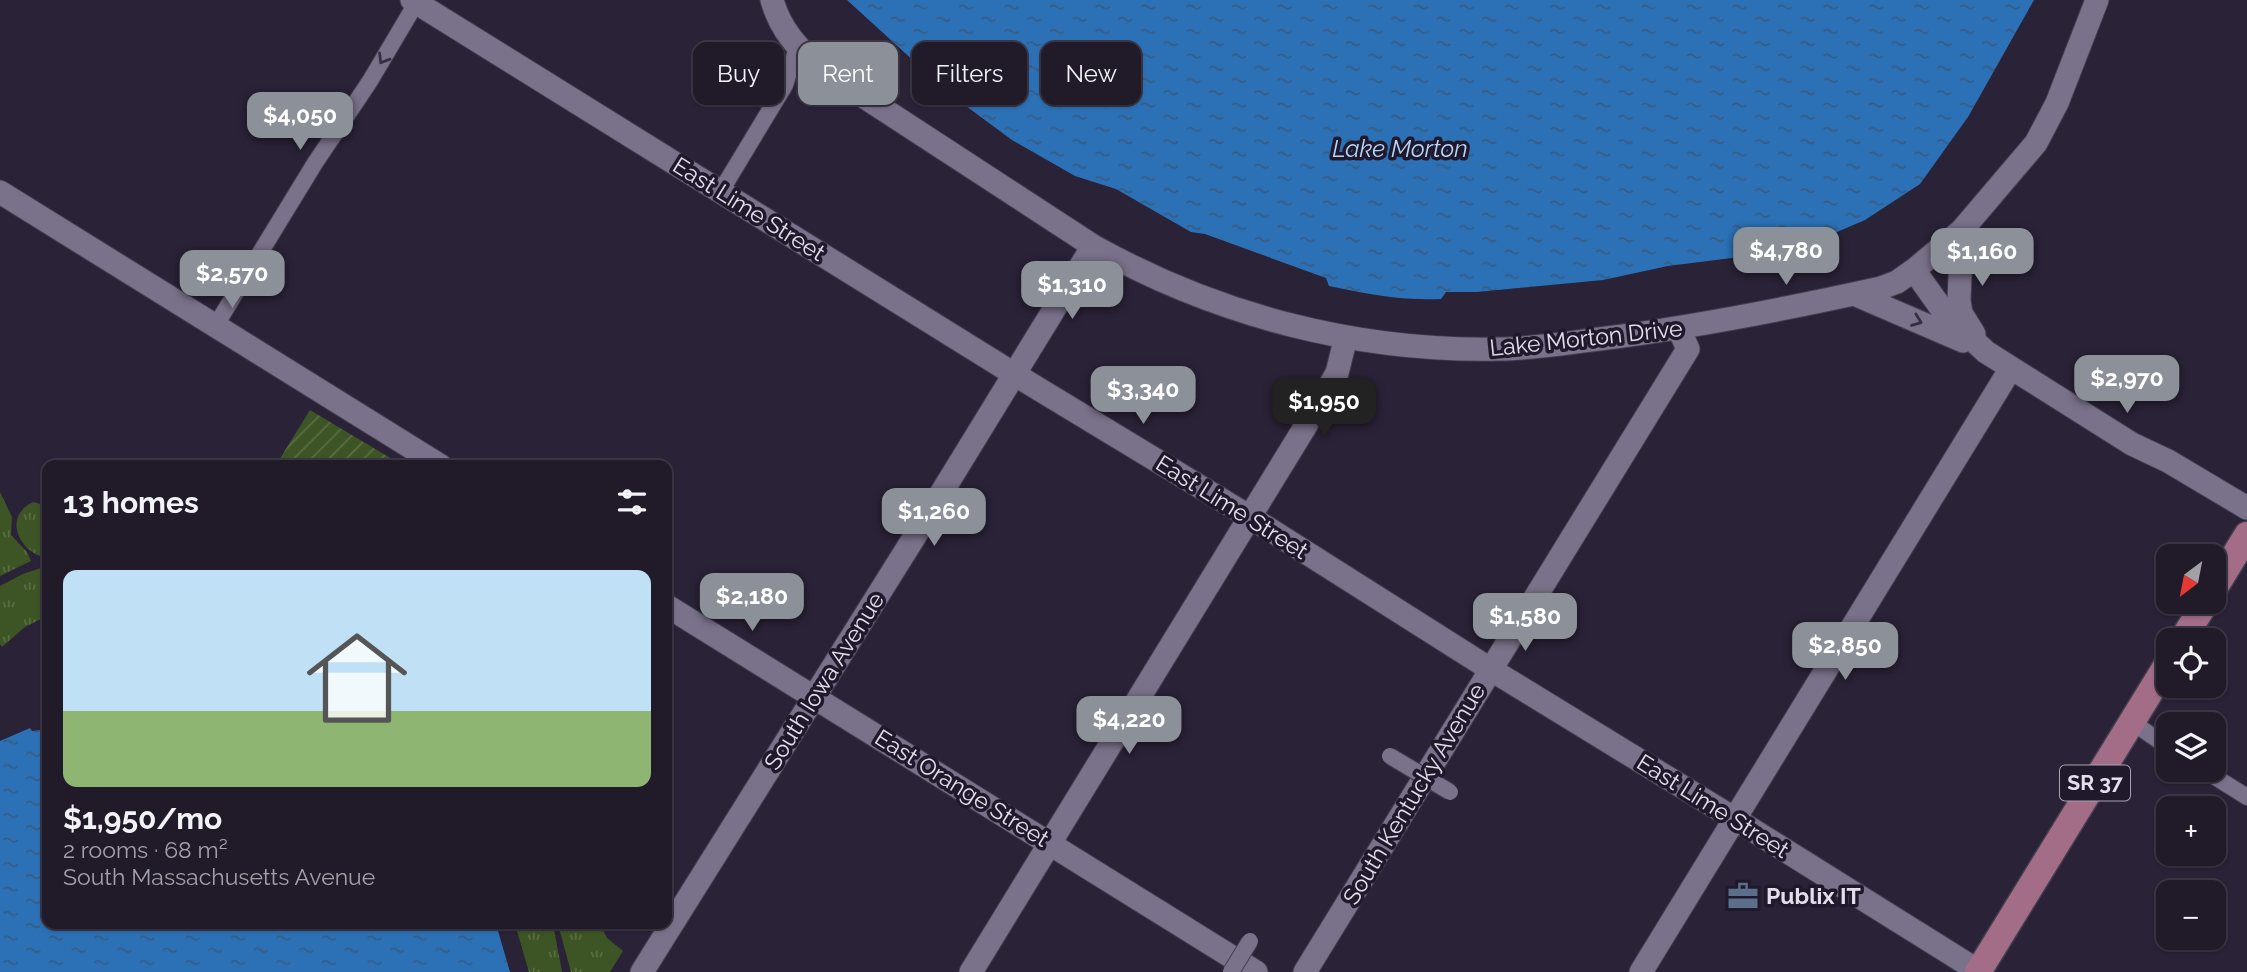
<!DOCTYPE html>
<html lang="en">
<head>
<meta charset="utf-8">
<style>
	:root { --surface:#201a29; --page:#2d2735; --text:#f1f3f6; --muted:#a2a1a8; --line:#3d3846; --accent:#8c9099 }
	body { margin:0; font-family:Raleway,sans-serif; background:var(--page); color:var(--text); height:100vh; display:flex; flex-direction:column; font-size:26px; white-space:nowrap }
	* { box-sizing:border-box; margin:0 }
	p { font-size:23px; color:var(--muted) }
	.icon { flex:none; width:38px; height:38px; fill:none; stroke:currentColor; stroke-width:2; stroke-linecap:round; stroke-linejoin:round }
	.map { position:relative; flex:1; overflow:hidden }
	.details { position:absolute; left:42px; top:460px; width:630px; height:469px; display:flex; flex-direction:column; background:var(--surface); border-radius:14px; box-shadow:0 2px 5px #0004,0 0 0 2px var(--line) }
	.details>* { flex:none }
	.banner { position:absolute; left:693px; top:42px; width:665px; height:63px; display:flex; gap:14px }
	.needle { width:46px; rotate:212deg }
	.fabs { position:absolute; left:2156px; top:544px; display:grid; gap:14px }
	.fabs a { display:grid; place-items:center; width:70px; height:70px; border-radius:14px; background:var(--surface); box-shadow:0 2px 5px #0004,0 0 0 2px var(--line); font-size:35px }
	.price { position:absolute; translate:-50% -60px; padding:0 16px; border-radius:14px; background:var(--accent); color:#fff; font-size:23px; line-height:46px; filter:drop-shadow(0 2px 4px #0008) }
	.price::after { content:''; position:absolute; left:50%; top:42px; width:21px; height:16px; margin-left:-10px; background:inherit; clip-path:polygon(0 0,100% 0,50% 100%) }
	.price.active { background:#222; color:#fff }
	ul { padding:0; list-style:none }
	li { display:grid; align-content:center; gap:14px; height:371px; padding:0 21px }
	li span { display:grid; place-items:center; height:217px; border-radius:14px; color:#555 }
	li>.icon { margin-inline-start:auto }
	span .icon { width:126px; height:126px; fill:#fffc; stroke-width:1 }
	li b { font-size:30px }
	h2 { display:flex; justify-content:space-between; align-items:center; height:84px; padding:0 21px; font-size:30px }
	.chip { padding:0 24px; border-radius:14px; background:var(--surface); box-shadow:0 2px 5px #0004,0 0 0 2px var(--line); font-size:24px; line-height:63px }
	.chip.active { background:var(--accent); color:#fff }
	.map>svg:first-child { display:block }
	.grass { fill:url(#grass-tufts) }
	.garden { fill:url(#garden-furrows) }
	.water { fill:url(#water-ripples) }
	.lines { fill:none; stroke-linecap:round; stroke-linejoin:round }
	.street-casing { stroke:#453e4f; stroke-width:18 }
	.secondary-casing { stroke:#453e4f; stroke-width:25 }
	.primary-casing { stroke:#453e4f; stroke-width:29 }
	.street { stroke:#7a728a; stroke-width:16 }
	.secondary { stroke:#7a728a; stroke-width:23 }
	.primary { stroke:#a36d88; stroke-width:26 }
	.street-bridge-casing { stroke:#453e4f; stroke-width:18; stroke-linecap:butt }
	.street-bridge { stroke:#7a728a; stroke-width:16 }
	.oneway { stroke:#362f44 }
	.labels { text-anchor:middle; stroke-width:7; stroke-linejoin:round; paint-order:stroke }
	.shield { fill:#20192c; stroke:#a8a3b2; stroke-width:2 }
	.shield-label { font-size:21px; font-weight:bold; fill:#e3deec }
	.street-label { font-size:23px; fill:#e3deec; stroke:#20192c }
	.poi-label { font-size:23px; font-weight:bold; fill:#e3deec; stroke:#20192c; text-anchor:start }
	.water-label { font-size:24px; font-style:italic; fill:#b4d6fb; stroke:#20192c }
</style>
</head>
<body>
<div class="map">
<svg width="2247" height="972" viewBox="0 0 2247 972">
	<defs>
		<pattern id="grass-tufts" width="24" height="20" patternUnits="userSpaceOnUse" patternTransform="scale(1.75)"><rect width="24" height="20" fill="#3d5525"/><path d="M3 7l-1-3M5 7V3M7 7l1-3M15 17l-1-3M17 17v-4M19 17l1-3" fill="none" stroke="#596d45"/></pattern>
		<pattern id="garden-furrows" width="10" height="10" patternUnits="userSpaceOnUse" patternTransform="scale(1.75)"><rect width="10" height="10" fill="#3d5525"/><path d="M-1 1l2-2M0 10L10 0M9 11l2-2" fill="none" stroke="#596d45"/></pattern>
		<pattern id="water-ripples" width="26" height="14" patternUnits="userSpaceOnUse" patternTransform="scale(1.75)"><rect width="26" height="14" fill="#2c71b6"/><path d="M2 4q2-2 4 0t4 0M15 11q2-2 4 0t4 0" fill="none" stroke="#375c84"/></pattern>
	</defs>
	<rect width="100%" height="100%" fill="#2a2237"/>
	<path class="grass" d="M 0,492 L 12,517 L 11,535 L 27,552 L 31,561 L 0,576 Z
		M 33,502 L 47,506 L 47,557 C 23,556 0,518 33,502 Z
		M 47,566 L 47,616 L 25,627 L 2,647 L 0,644 L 0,586 L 23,574 Z
		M 515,924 L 553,924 L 562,972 L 529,972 Z
		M 558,924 L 600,924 L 607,938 L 623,951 L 610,972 L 571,972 Z"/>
	<path class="garden" d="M 310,410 L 402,465 L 276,465 Z"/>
	<path class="water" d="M 847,0 L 2034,0 L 1968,117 L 1920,184 L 1865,220 L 1795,250 L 1668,266 L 1603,280 L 1477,292 L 1446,292 L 1441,299 C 1403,301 1366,294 1329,286 L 1326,278 L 1205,234 L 1191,232 L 1116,189 L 1075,176 L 1012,140 L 951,95 Z
		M 30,728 L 32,731 L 47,729 L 47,924 L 496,924 L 510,972 L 0,972 L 0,741 Z"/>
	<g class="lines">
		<g class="street-casing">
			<path id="street" d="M 721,191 L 785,85 L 797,48
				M 216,325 L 315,163 L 370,81 L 418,0
				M 2132,722 L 2168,747
				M 2204,770 L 2247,797"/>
		</g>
		<g class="secondary-casing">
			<path id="secondary" d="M 412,0 L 1014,374 L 1250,517 L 1490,669 L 1735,819 L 1980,972
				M 772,0 C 780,29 798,49 820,68 L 1093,246 C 1217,315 1356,352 1499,349 C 1532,349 1566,343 1599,339 C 1696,327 1786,309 1881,288 L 1897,282 L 1914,270 L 1962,230 L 2036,143 L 2057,103 L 2097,0
				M 0,192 L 441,466
				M 1962,230 L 1959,300 L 1961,313 L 1974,334
				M 1914,270 L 1946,315 L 1986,352 L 2132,444 L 2168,461 L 2247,508
				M 1854,294 L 1963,341
				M 667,606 L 1256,972
				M 642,972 L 915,536 L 1093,246
				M 971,972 L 1324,396 L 1337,373 L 1346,337
				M 1305,972 L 1688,349 L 1679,329
				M 1641,972 L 2011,368"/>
		</g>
		<g class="primary-casing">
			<path id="primary" d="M 2214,589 L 2247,535
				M 2182,640 L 2206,602
				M 1978,972 L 2168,663"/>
		</g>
		<use href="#street" class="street"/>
		<use href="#secondary" class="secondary"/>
		<use href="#primary" class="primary"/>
		<g class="street-bridge-casing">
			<path id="street-bridge" d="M 1390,756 L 1450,792
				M 1231,972 L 1250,941"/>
		</g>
		<use href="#street-bridge" class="street-bridge"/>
	</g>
	<defs><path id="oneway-chevron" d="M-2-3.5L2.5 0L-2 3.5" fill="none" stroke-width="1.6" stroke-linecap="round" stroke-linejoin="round" transform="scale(1.75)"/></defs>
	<g class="oneway">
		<use href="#oneway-chevron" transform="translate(383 59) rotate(121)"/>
		<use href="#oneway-chevron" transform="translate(1917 321) rotate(21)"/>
	</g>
	<defs>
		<g id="office-bare" transform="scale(2.415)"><path d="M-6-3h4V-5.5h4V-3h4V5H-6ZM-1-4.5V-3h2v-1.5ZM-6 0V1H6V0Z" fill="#5c6f8a" stroke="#20192c" stroke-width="2.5" paint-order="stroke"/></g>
	</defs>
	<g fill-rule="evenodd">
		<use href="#office-bare" x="1743" y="896"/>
	</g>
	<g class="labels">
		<rect class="shield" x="2060" y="765.5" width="70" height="35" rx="5"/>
		<g class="shield-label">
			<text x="2095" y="790">SR 37</text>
		</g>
		<g class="street-label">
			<text transform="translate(749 209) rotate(32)" y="8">East Lime Street</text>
			<text transform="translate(1586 338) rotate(-6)" y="8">Lake Morton Drive</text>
			<text transform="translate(1232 507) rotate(32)" y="8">East Lime Street</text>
			<text transform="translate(824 681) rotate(-58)" y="8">South Iowa Avenue</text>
			<text transform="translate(962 788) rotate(32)" y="8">East Orange Street</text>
			<text transform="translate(1414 794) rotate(-59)" y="8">South Kentucky Avenue</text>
			<text transform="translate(1713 806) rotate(32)" y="8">East Lime Street</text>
		</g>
		<g class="poi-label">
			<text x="1766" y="904">Publix IT</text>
		</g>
		<g class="water-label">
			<text x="1400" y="157">Lake Morton</text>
		</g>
	</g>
</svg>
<div class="fabs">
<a><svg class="needle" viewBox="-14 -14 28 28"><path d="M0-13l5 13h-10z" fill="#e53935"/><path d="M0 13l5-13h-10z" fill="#a2a1a8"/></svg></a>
<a><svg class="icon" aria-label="locate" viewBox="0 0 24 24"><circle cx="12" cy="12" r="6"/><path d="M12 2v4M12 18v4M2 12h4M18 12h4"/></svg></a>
<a><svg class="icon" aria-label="layers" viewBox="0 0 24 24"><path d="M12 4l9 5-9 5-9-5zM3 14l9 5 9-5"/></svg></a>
<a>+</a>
<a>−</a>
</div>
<b class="price" style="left:300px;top:152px">$4,050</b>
<b class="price" style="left:1786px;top:287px">$4,780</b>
<b class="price" style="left:1982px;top:288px">$1,160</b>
<b class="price" style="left:232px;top:310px">$2,570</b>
<b class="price" style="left:1072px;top:321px">$1,310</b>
<b class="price" style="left:2127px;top:415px">$2,970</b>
<b class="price" style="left:1143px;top:426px">$3,340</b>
<b class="price active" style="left:1324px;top:438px">$1,950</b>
<b class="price" style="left:934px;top:548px">$1,260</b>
<b class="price" style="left:752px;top:633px">$2,180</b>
<b class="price" style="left:1525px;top:653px">$1,580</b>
<b class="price" style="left:1845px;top:682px">$2,850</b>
<b class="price" style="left:1129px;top:756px">$4,220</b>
<div class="banner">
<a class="chip">Buy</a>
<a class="chip active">Rent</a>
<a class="chip">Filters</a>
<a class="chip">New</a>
</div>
<section class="details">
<h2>13 homes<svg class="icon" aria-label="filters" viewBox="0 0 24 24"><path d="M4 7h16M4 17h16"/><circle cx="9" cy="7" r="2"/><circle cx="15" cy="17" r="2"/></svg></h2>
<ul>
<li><span style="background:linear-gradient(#bfe0f5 65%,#8fb573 0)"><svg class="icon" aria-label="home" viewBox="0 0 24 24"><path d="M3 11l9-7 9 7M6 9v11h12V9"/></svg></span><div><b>$1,950/mo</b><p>2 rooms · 68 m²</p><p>South Massachusetts Avenue</p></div></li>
</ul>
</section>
</div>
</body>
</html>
